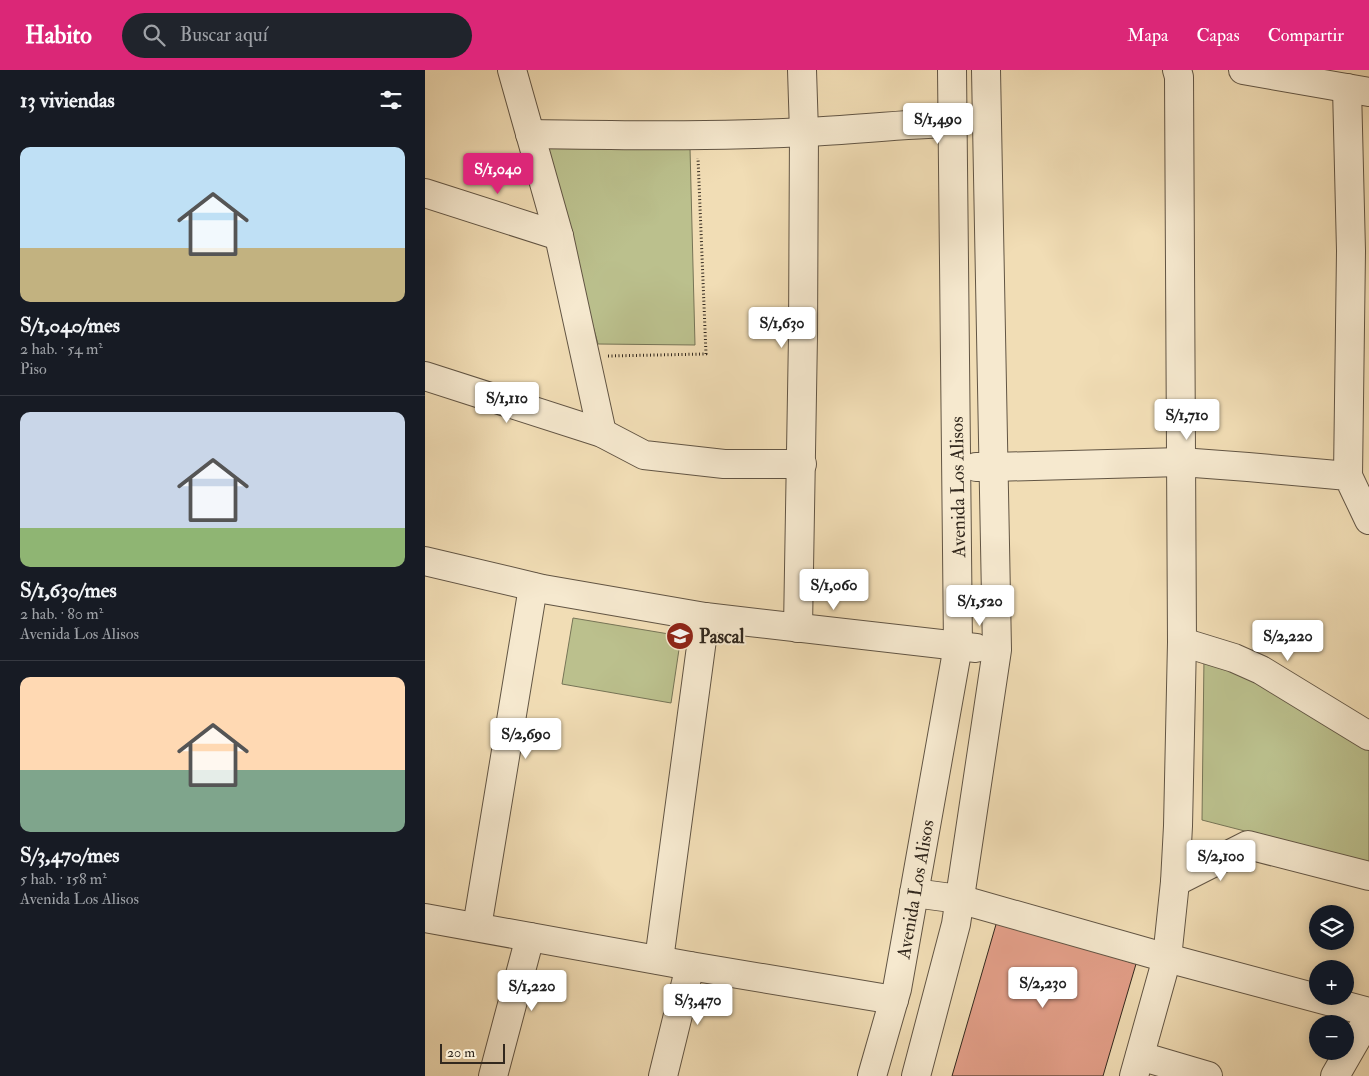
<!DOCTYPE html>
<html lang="es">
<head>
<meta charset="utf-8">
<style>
	:root { --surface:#171b24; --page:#20242c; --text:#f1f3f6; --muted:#9ea1a6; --line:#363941; --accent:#db2777 }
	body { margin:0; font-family:"IM FELL Double Pica",serif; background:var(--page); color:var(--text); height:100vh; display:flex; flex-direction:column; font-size:19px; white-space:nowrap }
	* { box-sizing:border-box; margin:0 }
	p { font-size:16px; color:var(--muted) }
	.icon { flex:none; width:28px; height:28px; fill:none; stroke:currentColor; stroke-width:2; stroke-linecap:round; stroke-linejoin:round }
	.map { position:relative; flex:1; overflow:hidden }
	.details { display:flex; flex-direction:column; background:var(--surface); width:425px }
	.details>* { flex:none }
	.controls { position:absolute; left:884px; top:835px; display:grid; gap:10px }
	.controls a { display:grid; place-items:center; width:45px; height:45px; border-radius:50%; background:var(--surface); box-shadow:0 2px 12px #0003; font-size:25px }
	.scale { position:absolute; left:15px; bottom:12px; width:65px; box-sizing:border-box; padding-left:5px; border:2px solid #32281e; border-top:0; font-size:14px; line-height:18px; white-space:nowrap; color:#32281e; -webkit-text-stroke:4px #f6e9cf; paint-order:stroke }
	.price { position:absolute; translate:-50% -42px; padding:0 11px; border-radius:5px; background:#fff; color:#222; font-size:16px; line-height:32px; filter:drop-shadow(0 1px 2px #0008) }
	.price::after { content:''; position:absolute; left:50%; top:30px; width:15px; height:11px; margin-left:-8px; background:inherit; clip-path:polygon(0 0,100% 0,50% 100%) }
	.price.current { background:var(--accent); color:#fff }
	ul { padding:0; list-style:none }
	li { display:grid; align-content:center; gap:10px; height:265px; padding:0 20px }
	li+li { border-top:1px solid var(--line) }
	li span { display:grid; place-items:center; height:155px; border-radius:10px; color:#555 }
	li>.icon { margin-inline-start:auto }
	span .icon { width:90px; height:90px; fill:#fffc; stroke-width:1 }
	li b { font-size:21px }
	h2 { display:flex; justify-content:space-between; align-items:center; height:60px; padding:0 20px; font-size:21px }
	header { display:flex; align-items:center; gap:30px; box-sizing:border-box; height:70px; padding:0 25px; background:var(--accent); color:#fff }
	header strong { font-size:24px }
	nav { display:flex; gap:28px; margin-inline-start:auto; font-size:18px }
	.search { width:350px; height:45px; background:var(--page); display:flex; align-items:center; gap:12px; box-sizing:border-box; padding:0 18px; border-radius:28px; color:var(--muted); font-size:19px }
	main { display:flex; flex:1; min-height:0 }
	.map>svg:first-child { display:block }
	.green { fill:#bbc08d; stroke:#767456 }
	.building { fill:#e39f89; stroke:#32281e }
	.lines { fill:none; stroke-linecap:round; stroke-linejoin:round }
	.minor-casing { stroke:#625544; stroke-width:30 }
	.path { stroke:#32281e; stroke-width:3; stroke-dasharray:1 2.5; stroke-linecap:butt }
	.minor { stroke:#f6e9cf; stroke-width:28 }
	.labels { text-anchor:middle; stroke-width:4; stroke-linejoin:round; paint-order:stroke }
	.street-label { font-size:19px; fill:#32281e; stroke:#f6e9cf }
	.poi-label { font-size:19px; font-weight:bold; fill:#32281e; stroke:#f6e9cf; text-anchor:start }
</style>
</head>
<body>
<header>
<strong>Habito</strong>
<div class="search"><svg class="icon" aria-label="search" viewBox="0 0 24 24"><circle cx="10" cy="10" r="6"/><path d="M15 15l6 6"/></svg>Buscar aquí</div>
<nav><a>Mapa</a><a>Capas</a><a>Compartir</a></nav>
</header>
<main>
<section class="details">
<h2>13 viviendas<svg class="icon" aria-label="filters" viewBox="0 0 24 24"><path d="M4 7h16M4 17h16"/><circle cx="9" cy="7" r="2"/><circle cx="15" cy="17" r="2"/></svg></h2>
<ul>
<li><span style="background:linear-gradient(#bfe0f5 65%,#c2b280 0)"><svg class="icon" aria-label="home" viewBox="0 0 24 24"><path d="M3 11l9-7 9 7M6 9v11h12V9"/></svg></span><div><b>S/1,040/mes</b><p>2 hab. · 54 m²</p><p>Piso</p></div></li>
<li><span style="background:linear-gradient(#c9d6e8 75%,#8fb573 0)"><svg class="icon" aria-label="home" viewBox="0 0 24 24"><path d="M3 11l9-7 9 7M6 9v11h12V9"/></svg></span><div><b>S/1,630/mes</b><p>2 hab. · 80 m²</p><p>Avenida Los Alisos</p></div></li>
<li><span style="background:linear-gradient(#ffd9b3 60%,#7fa58c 0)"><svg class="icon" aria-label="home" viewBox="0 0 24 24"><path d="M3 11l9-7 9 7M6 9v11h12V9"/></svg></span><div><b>S/3,470/mes</b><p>5 hab. · 158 m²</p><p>Avenida Los Alisos</p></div></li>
</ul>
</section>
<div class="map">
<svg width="944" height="1006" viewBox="0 0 944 1006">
	<rect width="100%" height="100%" fill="#f1ddb5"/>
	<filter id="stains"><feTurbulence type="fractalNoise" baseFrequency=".004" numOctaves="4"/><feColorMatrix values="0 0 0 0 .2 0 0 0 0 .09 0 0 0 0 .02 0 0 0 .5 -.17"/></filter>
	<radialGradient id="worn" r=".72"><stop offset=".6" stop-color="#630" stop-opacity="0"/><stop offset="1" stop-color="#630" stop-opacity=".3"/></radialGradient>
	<path class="green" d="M 118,76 L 265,78 L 270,275 L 173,274 Z
		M 148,548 L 256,566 L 246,633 L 137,614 Z
		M 779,587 L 828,607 L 944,680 L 944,793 L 777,750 Z"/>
	<path class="building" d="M 572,851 L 711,894 L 678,1006 L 527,1006 Z"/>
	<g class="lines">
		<g class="minor-casing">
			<g id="minor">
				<path d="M 87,0 L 134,166 L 177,363"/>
				<path d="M 818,0 L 944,22"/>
				<path d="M 922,18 L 926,181 L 923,406"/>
				<path d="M 105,64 C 196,65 288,67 379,62 C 429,60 478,54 527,53"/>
				<path d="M 0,123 L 134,166"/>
				<path d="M 0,306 L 177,363 L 219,385 L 299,394 L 377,394"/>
				<path d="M 551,397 L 568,397 L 756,392 L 823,397 L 923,406 L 944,450"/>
				<path d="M 0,491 L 118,519 L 280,547 L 551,578"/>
				<path d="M 373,558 L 378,265 L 379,62 L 377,0"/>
				<path d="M 757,572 L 809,588 L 836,600 L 944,666"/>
				<path d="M 750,812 L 823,775 L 944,806"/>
				<path d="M 489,823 L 534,829 L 742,888 L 944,942"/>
				<path d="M 0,848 L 265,896 L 469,930"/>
				<path d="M 52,857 L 108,517"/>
				<path d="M 234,890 L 280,547"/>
				<path d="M 715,986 L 783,1006"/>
				<path d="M 68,1006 L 105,867"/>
				<path d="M 238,1006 L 265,896"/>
				<path id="s1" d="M 447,1006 L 472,919 L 533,576 L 527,0"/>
				<path d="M 491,1006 L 531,854 L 572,580 L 561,0"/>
				<path d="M 709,1006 L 742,888 L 750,812 L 753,756 L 757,572 L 754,7 L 752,0"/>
				<path d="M 910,1006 L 944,947"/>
			</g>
		</g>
		<path class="path" d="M 183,286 L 281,284 L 273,88"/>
		<use href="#minor" class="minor"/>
	</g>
	<defs>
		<g id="university-disc" transform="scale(1.4375)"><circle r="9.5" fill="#8f2418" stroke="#f6e9cf"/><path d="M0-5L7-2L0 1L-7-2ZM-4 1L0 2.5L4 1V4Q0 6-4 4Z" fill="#fff"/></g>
	</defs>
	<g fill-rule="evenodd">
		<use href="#university-disc" x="255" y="566"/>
	</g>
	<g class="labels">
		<g class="street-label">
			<text transform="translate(532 417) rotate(-91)" y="7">Avenida Los Alisos</text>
			<text dy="7" stroke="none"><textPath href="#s1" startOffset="192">Avenida Los Alisos</textPath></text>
		</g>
		<g class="poi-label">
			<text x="274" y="573">Pascal</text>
		</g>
	</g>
	<rect width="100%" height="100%" filter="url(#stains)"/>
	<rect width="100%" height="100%" fill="url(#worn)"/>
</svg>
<div class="controls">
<a><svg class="icon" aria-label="layers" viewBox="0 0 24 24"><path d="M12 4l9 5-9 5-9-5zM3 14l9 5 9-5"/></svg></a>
<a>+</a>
<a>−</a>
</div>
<div class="scale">20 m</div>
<b class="price" style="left:513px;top:75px">S/1,490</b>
<b class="price current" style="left:73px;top:125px">S/1,040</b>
<b class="price" style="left:357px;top:279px">S/1,630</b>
<b class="price" style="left:82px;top:354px">S/1,110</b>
<b class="price" style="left:762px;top:371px">S/1,710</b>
<b class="price" style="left:409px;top:541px">S/1,060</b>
<b class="price" style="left:555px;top:557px">S/1,520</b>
<b class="price" style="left:863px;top:592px">S/2,220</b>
<b class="price" style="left:101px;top:690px">S/2,690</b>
<b class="price" style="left:796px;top:812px">S/2,100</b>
<b class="price" style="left:618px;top:939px">S/2,230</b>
<b class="price" style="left:107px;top:942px">S/1,220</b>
<b class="price" style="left:273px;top:956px">S/3,470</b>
</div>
</main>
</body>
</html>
